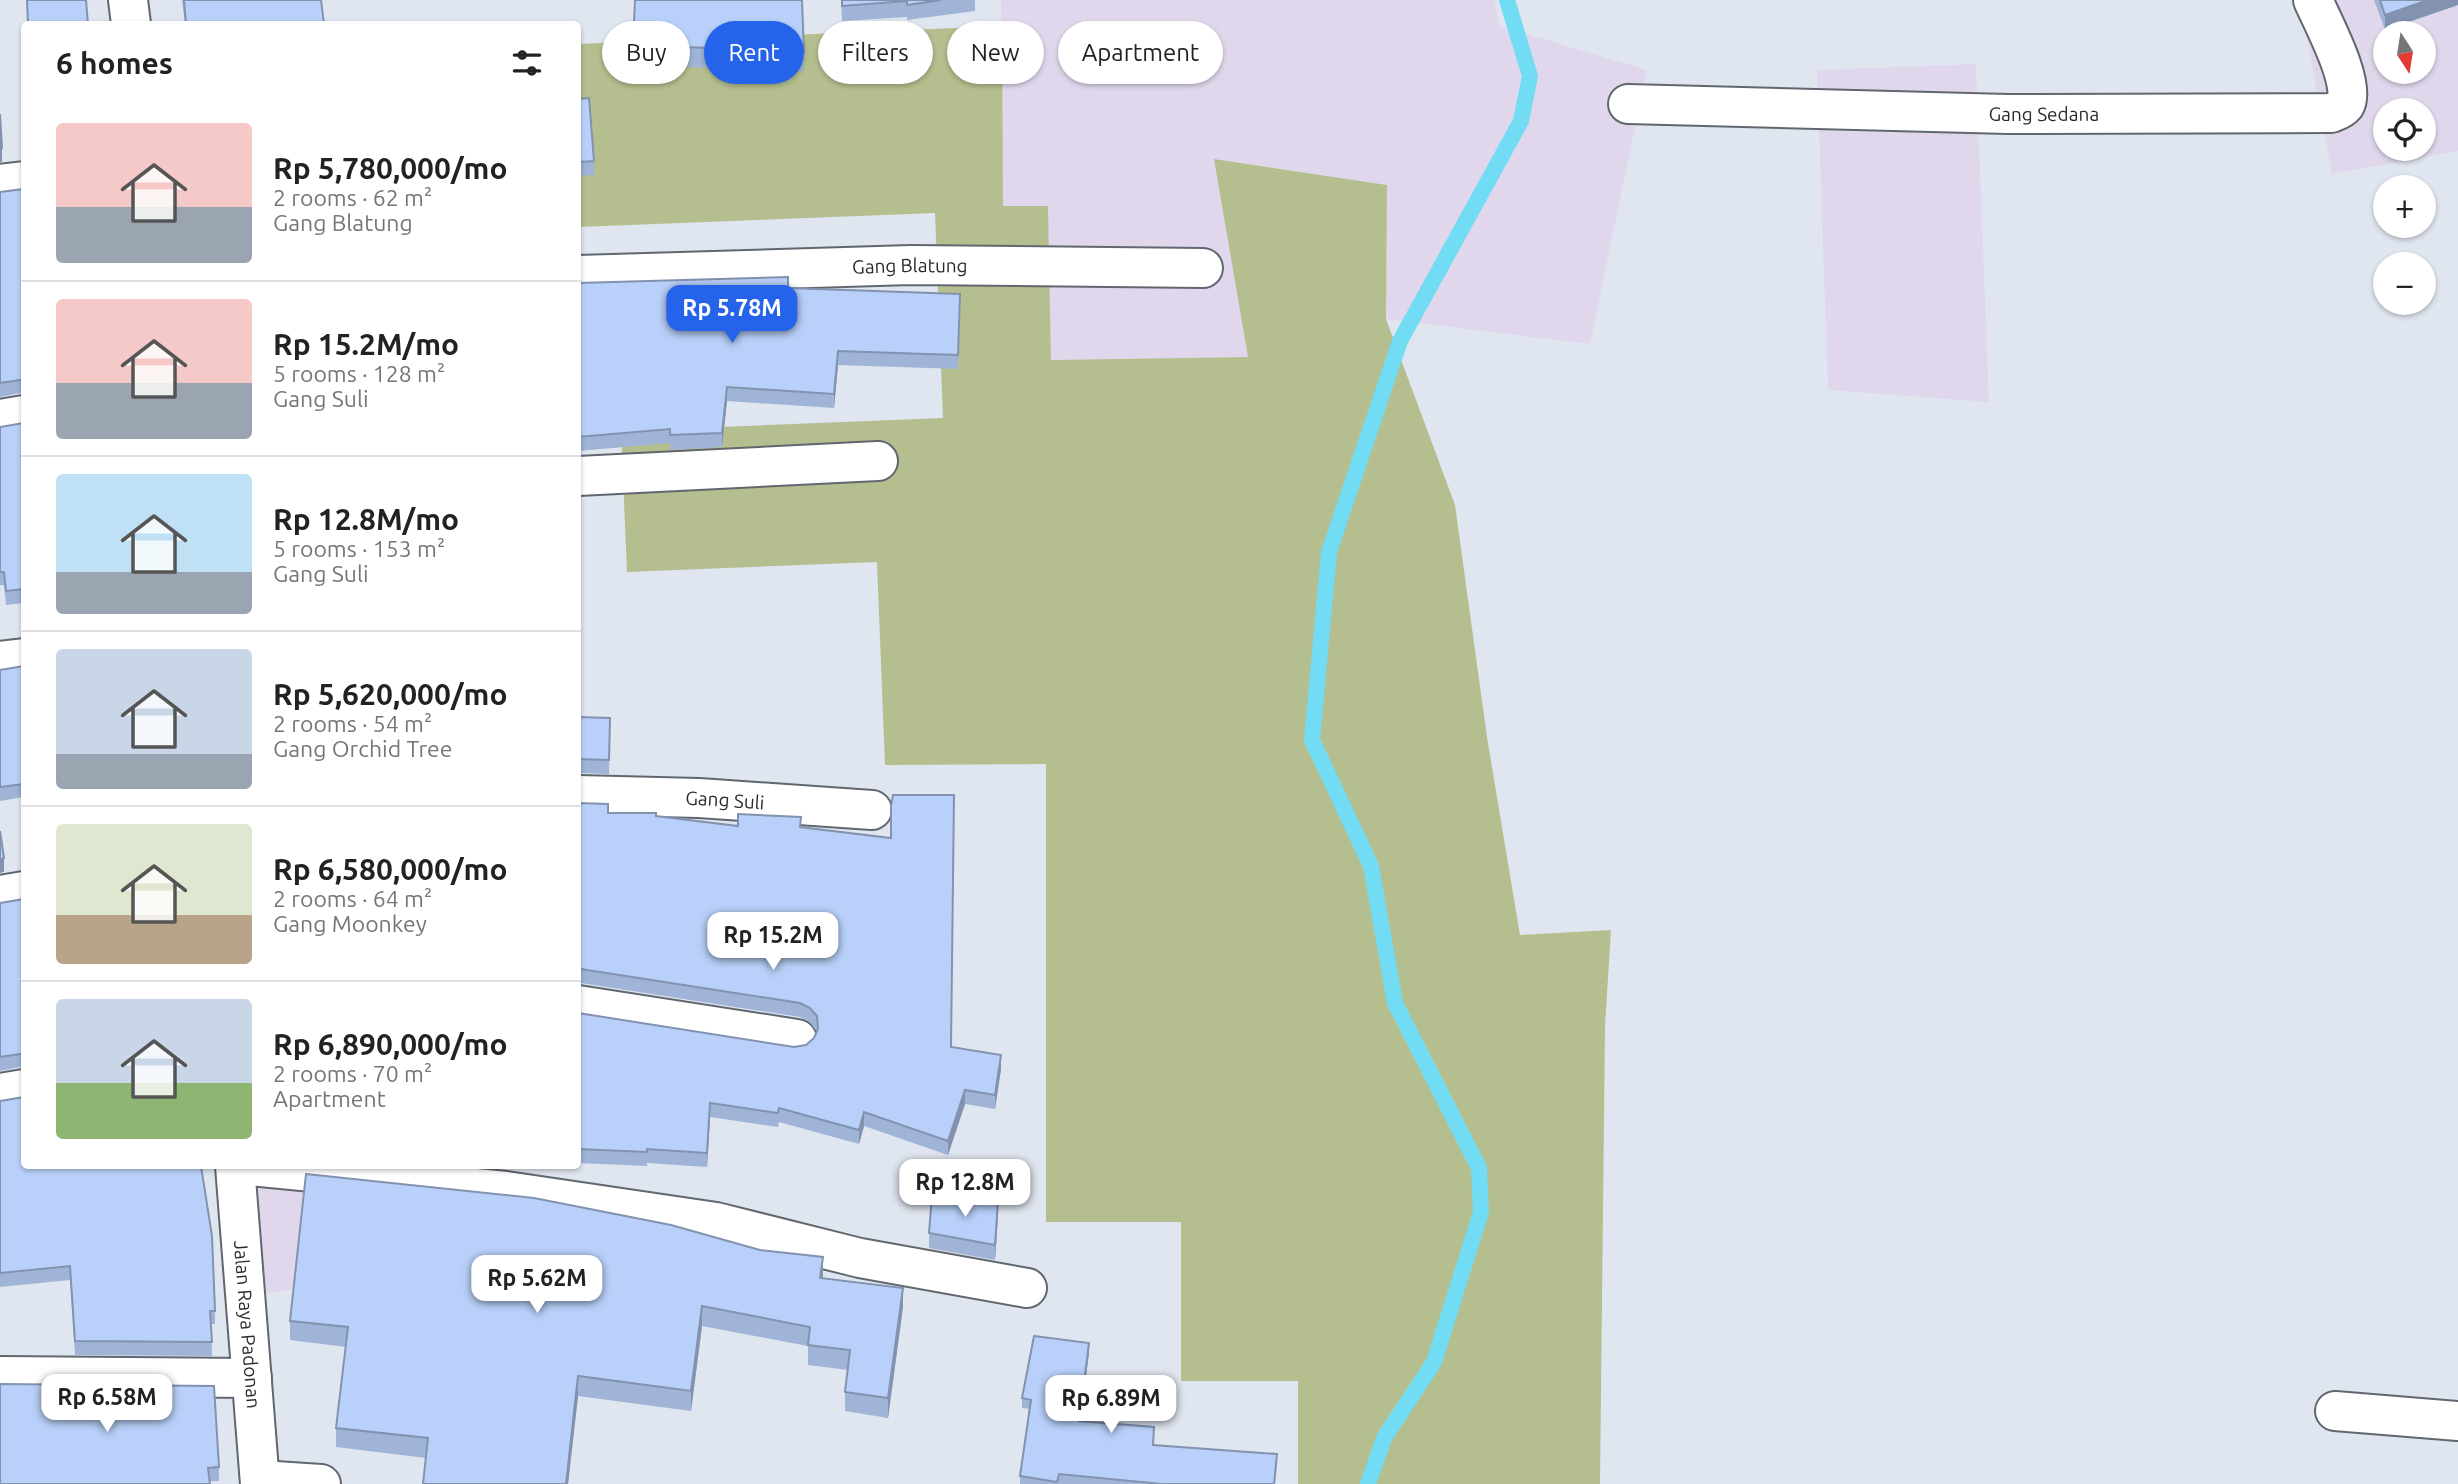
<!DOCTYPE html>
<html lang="en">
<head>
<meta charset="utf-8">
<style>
	:root { --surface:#fff; --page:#f6f6f6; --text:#222; --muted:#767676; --line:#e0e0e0; --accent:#2563eb }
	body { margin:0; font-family:Ubuntu,sans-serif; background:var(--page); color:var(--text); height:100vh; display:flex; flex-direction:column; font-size:26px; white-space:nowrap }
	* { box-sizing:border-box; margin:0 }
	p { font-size:23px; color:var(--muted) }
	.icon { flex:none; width:38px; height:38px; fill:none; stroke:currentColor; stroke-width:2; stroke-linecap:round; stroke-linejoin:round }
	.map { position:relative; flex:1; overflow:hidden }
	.details { position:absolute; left:21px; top:21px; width:560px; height:1148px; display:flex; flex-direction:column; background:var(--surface); border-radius:7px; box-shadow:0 2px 5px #0004 }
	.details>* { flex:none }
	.banner { position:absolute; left:602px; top:21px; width:665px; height:63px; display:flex; gap:14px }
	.needle { width:46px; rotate:168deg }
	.fabs { position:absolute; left:2373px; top:21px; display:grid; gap:14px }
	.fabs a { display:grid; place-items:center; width:63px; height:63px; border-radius:50%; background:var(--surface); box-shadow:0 2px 5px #0004; font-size:35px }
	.price { position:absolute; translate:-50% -60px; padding:0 16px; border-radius:14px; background:#fff; color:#222; font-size:23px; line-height:46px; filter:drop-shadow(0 2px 4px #0008) }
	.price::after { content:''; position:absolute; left:50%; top:42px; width:21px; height:16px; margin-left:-10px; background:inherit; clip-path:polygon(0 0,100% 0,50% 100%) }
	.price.active { background:var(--accent); color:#fff }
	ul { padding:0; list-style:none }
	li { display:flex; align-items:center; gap:21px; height:175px; padding:0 35px }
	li+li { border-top:2px solid var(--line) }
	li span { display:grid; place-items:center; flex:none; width:196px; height:140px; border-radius:7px; color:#555 }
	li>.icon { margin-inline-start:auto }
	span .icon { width:84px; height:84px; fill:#fffc; stroke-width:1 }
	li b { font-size:30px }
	h2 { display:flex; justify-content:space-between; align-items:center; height:84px; padding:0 35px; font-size:30px }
	.chip { padding:0 24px; border-radius:32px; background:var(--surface); box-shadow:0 2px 5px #0004; font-size:24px; line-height:63px }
	.chip.active { background:var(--accent); color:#fff }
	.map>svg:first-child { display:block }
	.commercial { fill:#e0d7ec; fill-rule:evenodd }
	.green { fill:#b5be8e }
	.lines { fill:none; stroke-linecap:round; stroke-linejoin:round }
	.stream { stroke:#71dcf4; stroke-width:16 }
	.minor-casing { stroke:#61676f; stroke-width:42 }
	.secondary-casing { stroke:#61676f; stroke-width:42 }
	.minor { stroke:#fff; stroke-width:38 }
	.secondary { stroke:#fff; stroke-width:38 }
	.wall { fill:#9fb4d7 }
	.shaded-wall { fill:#8292af }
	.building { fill:#b9d1fa; stroke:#8292af; stroke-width:2 }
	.labels { text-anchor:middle; stroke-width:7; stroke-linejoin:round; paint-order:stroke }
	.street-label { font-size:19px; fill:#282a2e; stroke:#edf3fd }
</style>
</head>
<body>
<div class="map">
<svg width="2458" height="1484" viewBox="0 0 2458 1484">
	<rect width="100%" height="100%" fill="#e0e6f0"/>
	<path class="commercial" d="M 1001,0 L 1494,0 L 1500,26 L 1647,70 L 1590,344 L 1386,319 L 1387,185 L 1215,159 L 1248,357 L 1051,360 L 1048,207 L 1003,206 Z
		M 2300,0 L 2458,0 L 2458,151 L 2332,174 ZM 2385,33 L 2424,33 L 2424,72 L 2385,72 ZM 2385,110 L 2424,110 L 2424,149 L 2385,149 Z
		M 1976,64 L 1989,402 L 1828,390 L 1817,70 Z
		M 250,1166 L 339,1166 L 355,1281 L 267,1293 Z"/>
	<path class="green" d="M 1002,26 L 1003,206 L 1048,206 L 1051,360 L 1248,357 L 1214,159 L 1387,185 L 1386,319 L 1455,505 L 1487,737 L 1520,935 L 1611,930 L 1605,1026 L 1600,1484 L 1298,1484 L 1298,1381 L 1181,1381 L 1181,1222 L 1046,1222 L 1046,764 L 885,765 L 877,562 L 627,572 L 621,431 L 943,418 L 935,213 L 578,227 L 578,44 Z"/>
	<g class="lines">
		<path class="stream" d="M 1368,1484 L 1384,1438 L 1434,1362 L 1481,1212 L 1479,1168 L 1395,1003 L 1371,866 L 1312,740 L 1329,552 L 1400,341 L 1521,121 L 1530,76 L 1507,0"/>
		<g class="minor-casing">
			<g id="minor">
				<path id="s1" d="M 1628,104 L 2008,114 L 2331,113 C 2336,111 2341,110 2345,105 C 2357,85 2322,21 2313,0"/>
				<path d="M 0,184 L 24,181"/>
				<path id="s2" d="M 578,275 L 911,265 L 1203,268"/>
				<path d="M 0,419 L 24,415"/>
				<path d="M 578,476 L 878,461"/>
				<path d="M 0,661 L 24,658"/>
				<path id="s3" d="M 578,795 L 699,798 L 872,810"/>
				<path d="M 0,895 L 24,891"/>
				<path d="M 578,1005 L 797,1039"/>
				<path d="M 0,1093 L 24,1089"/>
				<path d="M 250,1166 L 506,1191 L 716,1222 L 860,1258 L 1027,1288"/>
				<path d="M 0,1376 L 252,1378"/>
				<path d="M 2335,1411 L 2458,1421"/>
				<path d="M 260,1480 L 321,1484"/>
			</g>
		</g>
		<g class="secondary-casing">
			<g id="secondary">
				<path d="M 128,0 L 131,24"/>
				<path id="s4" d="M 235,1166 L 260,1484"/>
			</g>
		</g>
		<use href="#minor" class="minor"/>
		<use href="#secondary" class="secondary"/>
	</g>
	<path class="wall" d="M 182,0 L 321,0 L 324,24 L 185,24 Z
		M 802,0 L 804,71 L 710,73 L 710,68 L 633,64 L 633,45 Z
		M 841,0 L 975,0 L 975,11 L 907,20 L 907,17 L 842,21 Z
		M 2374,0 L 2458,0 L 2458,5 L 2385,30 Z
		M 578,99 L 594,161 L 594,175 L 578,176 Z
		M 24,189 L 24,394 L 20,393 L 0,397 L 0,192 Z
		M 578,283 L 788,288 L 960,308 L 958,369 L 838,365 L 834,408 L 727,401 L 722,447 L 670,450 L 670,443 L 578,451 Z
		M 24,423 L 24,603 L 6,605 L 4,585 L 0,585 L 0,427 Z
		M 24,666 L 24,797 L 0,801 L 0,670 Z
		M 578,717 L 610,718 L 609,774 L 578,773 Z
		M 578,803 L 608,813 L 656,816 L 738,826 L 801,827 L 951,1047 L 1001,1069 L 995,1109 L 965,1104 L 948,1155 L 864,1126 L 859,1144 L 779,1122 L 778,1127 L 710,1117 L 707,1167 L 647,1163 L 647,1166 L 578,1163 L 578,1013 L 794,1047 L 806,1045 L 814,1038 L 817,1032 L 810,1022 L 800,1017 L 581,983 L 578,984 Z
		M 24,899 L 24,1068 L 20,1067 L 0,1071 L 0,903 Z
		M 0,1101 L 215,1311 L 215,1324 L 211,1324 L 212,1356 L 75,1355 L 70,1280 L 0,1287 Z
		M 998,1216 L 995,1260 L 929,1248 L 929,1233 Z
		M 823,1278 L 903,1307 L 888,1418 L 845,1411 L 845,1392 L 848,1370 L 808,1365 L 808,1346 L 702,1326 L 691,1411 L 578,1396 L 568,1484 L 423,1484 L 426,1458 L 336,1447 L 336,1428 L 346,1347 L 290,1340 L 290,1321 Z
		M 1089,1353 L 1080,1421 L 1154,1445 L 1277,1464 L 1275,1484 L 1020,1484 L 1020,1476 L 1030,1409 L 1022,1408 L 1022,1398 Z
		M 219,1467 L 219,1481 L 0,1484 Z"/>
	<path class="shaded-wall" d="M 2428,0 L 2458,0 L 2458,5 L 2385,30 L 2385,15 Z
		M 2,148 L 2,162 L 0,162 L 0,149 Z
		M 838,351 L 838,365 L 834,408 L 834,394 Z
		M 727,387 L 727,401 L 722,447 L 722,433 Z
		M 4,858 L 4,872 L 0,873 L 0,860 Z
		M 1001,1055 L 1001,1069 L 995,1109 L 995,1095 Z
		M 965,1090 L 965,1104 L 948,1155 L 948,1141 Z
		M 710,1103 L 710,1117 L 707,1167 L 707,1153 Z
		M 864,1112 L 864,1126 L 859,1144 L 859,1130 Z
		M 998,1200 L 998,1216 L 995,1260 L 995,1245 Z
		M 823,1257 L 823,1277 L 820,1298 L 820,1278 Z
		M 903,1288 L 903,1307 L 888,1418 L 888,1398 Z
		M 702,1306 L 702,1326 L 691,1411 L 691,1391 Z
		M 1089,1343 L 1089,1353 L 1079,1431 L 1079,1421 Z
		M 578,1376 L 578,1396 L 568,1484 L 566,1484 Z"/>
	<path class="building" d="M 27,0 L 86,0 L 88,24 L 28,24 Z
		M 184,0 L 321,0 L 324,24 L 186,24 Z
		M 635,0 L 802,0 L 804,52 L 710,54 L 710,48 L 633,45 Z
		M 842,0 L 941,0 L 907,5 L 907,1 L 842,6 Z
		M 2380,0 L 2428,0 L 2385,15 Z
		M 589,98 L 594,161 L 578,162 L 578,99 Z
		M 0,114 L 2,148 L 0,149 Z
		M 24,189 L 24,380 L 20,380 L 0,383 L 0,192 Z
		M 788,277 L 788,288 L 960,294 L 958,355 L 838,351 L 834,394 L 727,387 L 722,433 L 670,435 L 670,429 L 578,437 L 578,283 Z
		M 24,423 L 24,589 L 6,591 L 4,572 L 0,572 L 0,427 Z
		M 24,666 L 24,784 L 0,787 L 0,670 Z
		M 578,717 L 610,718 L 609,760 L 578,759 Z
		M 893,795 L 954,795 L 951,1047 L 1001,1055 L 995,1095 L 965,1090 L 948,1141 L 864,1112 L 859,1130 L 779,1108 L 778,1113 L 710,1103 L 707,1153 L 647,1149 L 647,1152 L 578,1149 L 578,1013 L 794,1047 L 806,1045 L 814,1038 L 818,1029 L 817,1016 L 810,1008 L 800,1003 L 581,969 L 578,970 L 578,803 L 608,804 L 608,813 L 656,813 L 656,816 L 738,826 L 738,814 L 801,817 L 800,827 L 891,838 L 891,806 Z
		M 0,831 L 4,858 L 0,860 Z
		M 24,899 L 24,1054 L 20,1054 L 0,1057 L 0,903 Z
		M 24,1097 L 24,1166 L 201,1166 L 212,1236 L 215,1311 L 210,1311 L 212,1342 L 75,1341 L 70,1266 L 0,1273 L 0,1101 Z
		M 306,1174 L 534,1198 L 671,1225 L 760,1250 L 823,1257 L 820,1278 L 903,1288 L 888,1398 L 845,1392 L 850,1350 L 808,1345 L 810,1327 L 702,1306 L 691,1391 L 578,1376 L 566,1484 L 423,1484 L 428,1438 L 336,1428 L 348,1327 L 290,1321 Z
		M 932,1196 L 998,1200 L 995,1245 L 929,1233 Z
		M 1034,1336 L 1089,1343 L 1079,1421 L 1154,1427 L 1153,1445 L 1277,1454 L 1274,1484 L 1162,1484 L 1059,1474 L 1057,1482 L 1020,1476 L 1031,1400 L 1022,1398 Z
		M 0,1384 L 214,1386 L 219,1467 L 208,1468 L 210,1484 L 0,1484 Z"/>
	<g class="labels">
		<g class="street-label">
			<text dy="7" stroke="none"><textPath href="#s1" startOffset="416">Gang Sedana</textPath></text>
			<text dy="7" stroke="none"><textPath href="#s2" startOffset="332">Gang Blatung</textPath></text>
			<text dy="7" stroke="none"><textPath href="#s3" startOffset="147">Gang Suli</textPath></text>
			<text dy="7" stroke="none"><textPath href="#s4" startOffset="159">Jalan Raya Padonan</textPath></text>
		</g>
	</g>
</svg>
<div class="fabs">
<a><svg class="needle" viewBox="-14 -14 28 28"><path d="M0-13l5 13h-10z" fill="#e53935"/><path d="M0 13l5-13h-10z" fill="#767676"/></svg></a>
<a><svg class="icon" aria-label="locate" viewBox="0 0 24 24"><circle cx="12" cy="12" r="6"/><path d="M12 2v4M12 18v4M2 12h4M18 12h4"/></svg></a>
<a>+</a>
<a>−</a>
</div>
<b class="price active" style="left:732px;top:345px">Rp 5.78M</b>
<b class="price" style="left:773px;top:972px">Rp 15.2M</b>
<b class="price" style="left:965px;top:1219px">Rp 12.8M</b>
<b class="price" style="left:537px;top:1315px">Rp 5.62M</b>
<b class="price" style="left:107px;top:1434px">Rp 6.58M</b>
<b class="price" style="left:1111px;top:1435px">Rp 6.89M</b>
<div class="banner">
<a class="chip">Buy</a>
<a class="chip active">Rent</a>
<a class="chip">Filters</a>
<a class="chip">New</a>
<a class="chip">Apartment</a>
</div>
<section class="details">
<h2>6 homes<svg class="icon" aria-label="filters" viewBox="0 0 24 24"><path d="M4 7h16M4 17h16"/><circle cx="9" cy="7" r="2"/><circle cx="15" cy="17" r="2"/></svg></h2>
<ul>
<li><span style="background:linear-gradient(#f6c9c9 60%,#9aa5b1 0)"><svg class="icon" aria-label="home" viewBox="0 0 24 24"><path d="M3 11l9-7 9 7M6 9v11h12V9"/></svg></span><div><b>Rp 5,780,000/mo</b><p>2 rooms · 62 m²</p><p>Gang Blatung</p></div></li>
<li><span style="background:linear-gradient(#f6c9c9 60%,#9aa5b1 0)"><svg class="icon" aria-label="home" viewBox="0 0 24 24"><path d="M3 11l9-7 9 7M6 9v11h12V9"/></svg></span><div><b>Rp 15.2M/mo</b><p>5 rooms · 128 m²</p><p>Gang Suli</p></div></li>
<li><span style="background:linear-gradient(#bfe0f5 70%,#9aa5b1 0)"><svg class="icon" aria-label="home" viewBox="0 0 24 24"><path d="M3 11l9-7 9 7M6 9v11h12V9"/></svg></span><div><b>Rp 12.8M/mo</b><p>5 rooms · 153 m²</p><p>Gang Suli</p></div></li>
<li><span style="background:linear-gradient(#c9d6e8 75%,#9aa5b1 0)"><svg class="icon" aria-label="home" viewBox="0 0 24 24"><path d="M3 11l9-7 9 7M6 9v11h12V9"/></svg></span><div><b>Rp 5,620,000/mo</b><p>2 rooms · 54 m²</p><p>Gang Orchid Tree</p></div></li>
<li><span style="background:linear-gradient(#dfe7d0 65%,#b9a48a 0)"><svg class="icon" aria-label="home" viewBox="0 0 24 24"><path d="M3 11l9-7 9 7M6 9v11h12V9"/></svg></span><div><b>Rp 6,580,000/mo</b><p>2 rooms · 64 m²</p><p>Gang Moonkey</p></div></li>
<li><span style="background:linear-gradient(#c9d6e8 60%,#8fb573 0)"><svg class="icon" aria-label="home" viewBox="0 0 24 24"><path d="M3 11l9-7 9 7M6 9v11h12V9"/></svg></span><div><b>Rp 6,890,000/mo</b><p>2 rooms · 70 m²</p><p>Apartment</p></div></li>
</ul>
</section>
</div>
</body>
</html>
